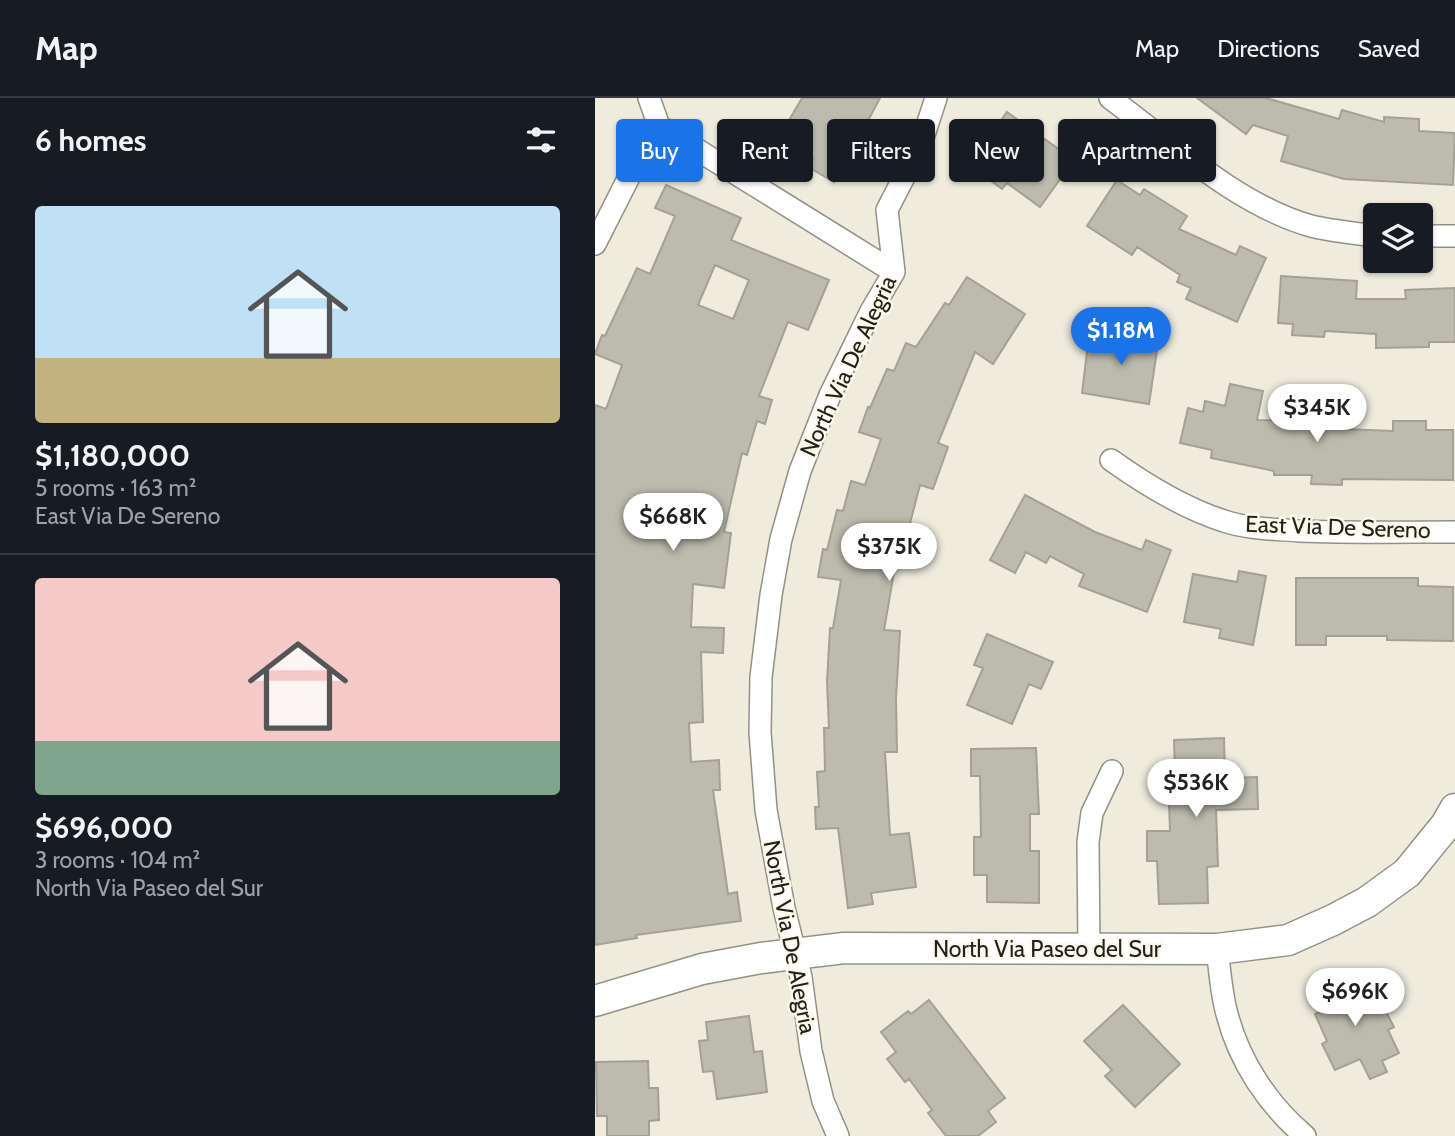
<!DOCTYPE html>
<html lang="en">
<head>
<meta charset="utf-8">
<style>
	:root { --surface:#171b24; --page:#20242c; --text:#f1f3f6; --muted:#9ea1a6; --line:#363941; --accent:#1a73e8 }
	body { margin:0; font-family:Cabin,sans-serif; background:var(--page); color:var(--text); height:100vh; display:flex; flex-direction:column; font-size:26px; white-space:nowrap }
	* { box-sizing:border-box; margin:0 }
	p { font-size:23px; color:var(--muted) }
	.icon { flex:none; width:38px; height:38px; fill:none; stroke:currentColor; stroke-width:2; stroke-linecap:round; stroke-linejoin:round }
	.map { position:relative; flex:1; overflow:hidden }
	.details { display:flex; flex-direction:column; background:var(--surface); width:595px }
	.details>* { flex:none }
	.banner { position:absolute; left:21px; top:21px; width:665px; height:63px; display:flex; gap:14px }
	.controls { position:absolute; left:768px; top:105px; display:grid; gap:14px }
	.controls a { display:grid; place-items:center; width:70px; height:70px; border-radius:7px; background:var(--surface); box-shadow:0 2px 5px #0004; font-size:35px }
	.price { position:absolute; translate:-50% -60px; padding:0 16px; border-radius:24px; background:#fff; color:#222; font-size:23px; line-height:46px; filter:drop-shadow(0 2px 4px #0008) }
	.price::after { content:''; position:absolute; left:50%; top:42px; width:21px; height:16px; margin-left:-10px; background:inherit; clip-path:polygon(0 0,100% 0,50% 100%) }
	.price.on { background:var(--accent); color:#fff }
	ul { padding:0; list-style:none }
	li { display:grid; align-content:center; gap:14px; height:371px; padding:0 35px }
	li+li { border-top:2px solid var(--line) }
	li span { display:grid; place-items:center; height:217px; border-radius:7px; color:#555 }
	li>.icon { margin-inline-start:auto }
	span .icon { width:126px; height:126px; fill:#fffc; stroke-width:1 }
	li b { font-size:30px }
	h2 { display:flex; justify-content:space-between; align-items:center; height:84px; padding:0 35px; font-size:30px }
	.chip { padding:0 24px; border-radius:7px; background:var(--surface); box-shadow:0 2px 5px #0004; font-size:24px; line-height:63px }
	.chip.on { background:var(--accent); color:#fff }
	header { display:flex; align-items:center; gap:42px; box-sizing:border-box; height:98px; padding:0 35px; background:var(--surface); border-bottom:2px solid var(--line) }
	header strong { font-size:33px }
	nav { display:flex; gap:38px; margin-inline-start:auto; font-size:24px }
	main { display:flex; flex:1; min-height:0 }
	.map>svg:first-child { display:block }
	.building { fill:#bdbbad; stroke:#a4a194; stroke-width:2; fill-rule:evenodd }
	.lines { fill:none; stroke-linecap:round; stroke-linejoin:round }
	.street-casing { stroke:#949184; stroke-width:24 }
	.secondary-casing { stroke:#949184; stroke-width:33 }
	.street { stroke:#fff; stroke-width:21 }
	.secondary { stroke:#fff; stroke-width:30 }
	.labels { text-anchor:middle; stroke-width:5; stroke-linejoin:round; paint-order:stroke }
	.street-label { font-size:23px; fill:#22211c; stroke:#fcf9eb }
</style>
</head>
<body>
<header>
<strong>Map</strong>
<nav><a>Map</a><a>Directions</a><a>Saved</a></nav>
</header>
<main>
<section class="details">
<h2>6 homes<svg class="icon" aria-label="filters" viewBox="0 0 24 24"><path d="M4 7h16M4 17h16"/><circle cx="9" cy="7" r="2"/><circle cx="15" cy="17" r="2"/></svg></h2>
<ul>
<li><span style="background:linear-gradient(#bfe0f5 70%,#c2b280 0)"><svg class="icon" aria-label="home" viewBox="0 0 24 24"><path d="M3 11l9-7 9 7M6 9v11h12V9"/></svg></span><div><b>$1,180,000</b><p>5 rooms · 163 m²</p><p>East Via De Sereno</p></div></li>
<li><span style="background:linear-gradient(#f6c9c9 75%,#7fa58c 0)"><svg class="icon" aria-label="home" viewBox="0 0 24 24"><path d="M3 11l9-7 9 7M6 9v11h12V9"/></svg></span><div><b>$696,000</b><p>3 rooms · 104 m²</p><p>North Via Paseo del Sur</p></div></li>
</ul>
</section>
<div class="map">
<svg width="860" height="1038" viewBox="0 0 860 1038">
	<rect width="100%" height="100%" fill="#efecde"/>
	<path class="building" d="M 207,0 L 285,0 L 268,32 L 270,33 L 239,84 L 213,69 L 218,61 L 189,44 L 200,27 L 193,24 Z
		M 602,0 L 671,0 L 744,21 L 747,12 L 789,24 L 789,19 L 824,21 L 824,33 L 860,35 L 858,87 L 749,81 L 686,63 L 693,38 L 658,27 L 651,36 Z
		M 412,14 L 479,62 L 445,109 L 412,85 L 407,91 L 385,75 L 393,65 L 381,56 Z
		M 522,82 L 545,97 L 549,91 L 592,118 L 584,131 L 641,157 L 645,148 L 671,160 L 642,224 L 591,201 L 596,190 L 582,184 L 585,177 L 542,149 L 537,157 L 492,128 Z
		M 71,87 L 146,120 L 136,142 L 234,182 L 213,232 L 193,224 L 164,298 L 177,302 L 170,326 L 162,323 L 152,357 L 147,355 L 129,434 L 136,435 L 129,490 L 98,486 L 96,529 L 129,530 L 128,555 L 106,554 L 108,624 L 94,625 L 96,664 L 124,662 L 125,692 L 118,692 L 133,796 L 142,794 L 146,823 L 41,837 L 42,840 L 0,847 L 0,307 L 11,311 L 27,267 L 0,256 L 7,237 L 10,238 L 42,170 L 55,176 L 80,118 L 60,110 ZM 120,167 L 154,182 L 138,221 L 103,207 Z
		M 686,178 L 762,183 L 761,201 L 811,201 L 810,192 L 860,190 L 860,244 L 834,244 L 834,249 L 781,250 L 781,236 L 730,233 L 729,239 L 697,237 L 698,226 L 683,225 Z
		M 372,179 L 430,216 L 398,266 L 380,254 L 343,345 L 353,349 L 338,391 L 325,387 L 308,452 L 303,451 L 289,532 L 305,533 L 301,600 L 302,654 L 290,654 L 295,737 L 314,735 L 321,789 L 276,795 L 278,806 L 253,810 L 243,730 L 221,731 L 220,709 L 224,709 L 222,674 L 230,673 L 229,630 L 234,630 L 232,584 L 235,530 L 238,530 L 246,482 L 223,479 L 228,451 L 232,452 L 242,412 L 248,413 L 256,383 L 270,387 L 286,341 L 264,334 L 273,309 L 275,310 L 292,271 L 299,273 L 311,245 L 321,249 L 350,205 L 354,207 Z
		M 534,235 L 564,239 L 554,306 L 487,295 L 494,237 L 533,242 Z
		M 635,286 L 668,293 L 662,322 L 748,323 L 748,331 L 798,333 L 798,323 L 831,323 L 831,332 L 858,332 L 858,382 L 747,381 L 747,387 L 716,386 L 717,377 L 679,377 L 679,373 L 616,360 L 617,352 L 585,345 L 593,310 L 608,314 L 610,303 L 630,308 Z
		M 430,397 L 500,434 L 547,452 L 551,442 L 576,452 L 552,514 L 484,488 L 489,476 L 455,458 L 451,465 L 431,454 L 420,475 L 395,462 Z
		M 644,473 L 671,478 L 658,547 L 624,540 L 626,531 L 589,524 L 598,476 L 642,484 Z
		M 701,480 L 823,480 L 823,488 L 858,489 L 858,543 L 792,542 L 792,538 L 731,538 L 731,547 L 701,547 Z
		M 392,536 L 458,564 L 446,591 L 434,586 L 417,626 L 372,607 L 388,570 L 379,567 Z
		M 629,640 L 630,680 L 662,679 L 663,711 L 621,712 L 623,768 L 612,769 L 613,805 L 564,806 L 562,763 L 552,763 L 552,733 L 575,733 L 573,674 L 580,674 L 579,642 Z
		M 441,650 L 444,716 L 435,716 L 435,753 L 444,753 L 444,805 L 392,804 L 392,777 L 379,777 L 379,739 L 386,739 L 385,678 L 376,678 L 376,651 Z
		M 760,875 L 778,913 L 788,908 L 799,929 L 793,932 L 804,955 L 787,963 L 792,974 L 775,981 L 765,961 L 740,972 L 727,946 L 732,943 L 720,916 L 736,909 L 727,890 Z
		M 334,902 L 410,1000 L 393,1013 L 401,1024 L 383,1038 L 351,1038 L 333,1015 L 337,1012 L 314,981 L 310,984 L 292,961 L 301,954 L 286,934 L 313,913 L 316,916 Z
		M 528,907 L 585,966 L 540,1009 L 510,978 L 517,972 L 489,943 Z
		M 154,918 L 159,954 L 167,953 L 172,994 L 122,1001 L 118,973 L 108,974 L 104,943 L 113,942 L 111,924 Z
		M 53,963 L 54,990 L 63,990 L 64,1022 L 54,1023 L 54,1038 L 12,1038 L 12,1018 L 2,1018 L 1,964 Z"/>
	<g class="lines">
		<g class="street-casing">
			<path id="street" d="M 515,0 C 576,45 642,107 716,128 C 737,133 759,135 780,138
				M 64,28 L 299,174
				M 826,138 L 860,138
				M 0,146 L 35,77 L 64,28 L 54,0
				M 516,362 C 551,387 588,410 629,423 C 652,431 680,431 704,433 C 756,435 808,434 860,434
				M 622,851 C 625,872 626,895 632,916 C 644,963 673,1007 710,1038
				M 494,852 L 493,744 L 497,715 L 517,673
				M 243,1038 L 228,1003 L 216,953 L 206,879 L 189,810 L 171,712 L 165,634 L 166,579 L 176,497 L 186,441 L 205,373 L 235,297 L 276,213 L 299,174 L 292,112 L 326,46 L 341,0"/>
		</g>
		<g class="secondary-casing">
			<path id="secondary" d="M 0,903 L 107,871 L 166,860 L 249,850 L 622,851 L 693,842 L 738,822 L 772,804 L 812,775 L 851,727 L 860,711"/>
		</g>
		<use href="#street" class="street"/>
		<use href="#secondary" class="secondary"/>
	</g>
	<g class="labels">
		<g class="street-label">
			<text transform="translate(253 268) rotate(-65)" y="8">North Via De Alegria</text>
			<text transform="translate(743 429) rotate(2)" y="8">East Via De Sereno</text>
			<text transform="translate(195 839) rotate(79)" y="8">North Via De Alegria</text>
			<text x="452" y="859">North Via Paseo del Sur</text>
		</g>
	</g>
</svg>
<div class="controls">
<a><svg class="icon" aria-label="layers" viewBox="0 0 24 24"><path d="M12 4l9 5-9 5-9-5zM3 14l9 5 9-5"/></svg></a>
</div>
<b class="price on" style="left:526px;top:269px">$1.18M</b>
<b class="price" style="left:722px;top:346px">$345K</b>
<b class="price" style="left:78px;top:455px">$668K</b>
<b class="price" style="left:294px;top:485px">$375K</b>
<b class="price" style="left:601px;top:721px">$536K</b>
<b class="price" style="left:760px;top:930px">$696K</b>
<div class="banner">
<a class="chip on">Buy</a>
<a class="chip">Rent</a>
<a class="chip">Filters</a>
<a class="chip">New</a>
<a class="chip">Apartment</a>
</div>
</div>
</main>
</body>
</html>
